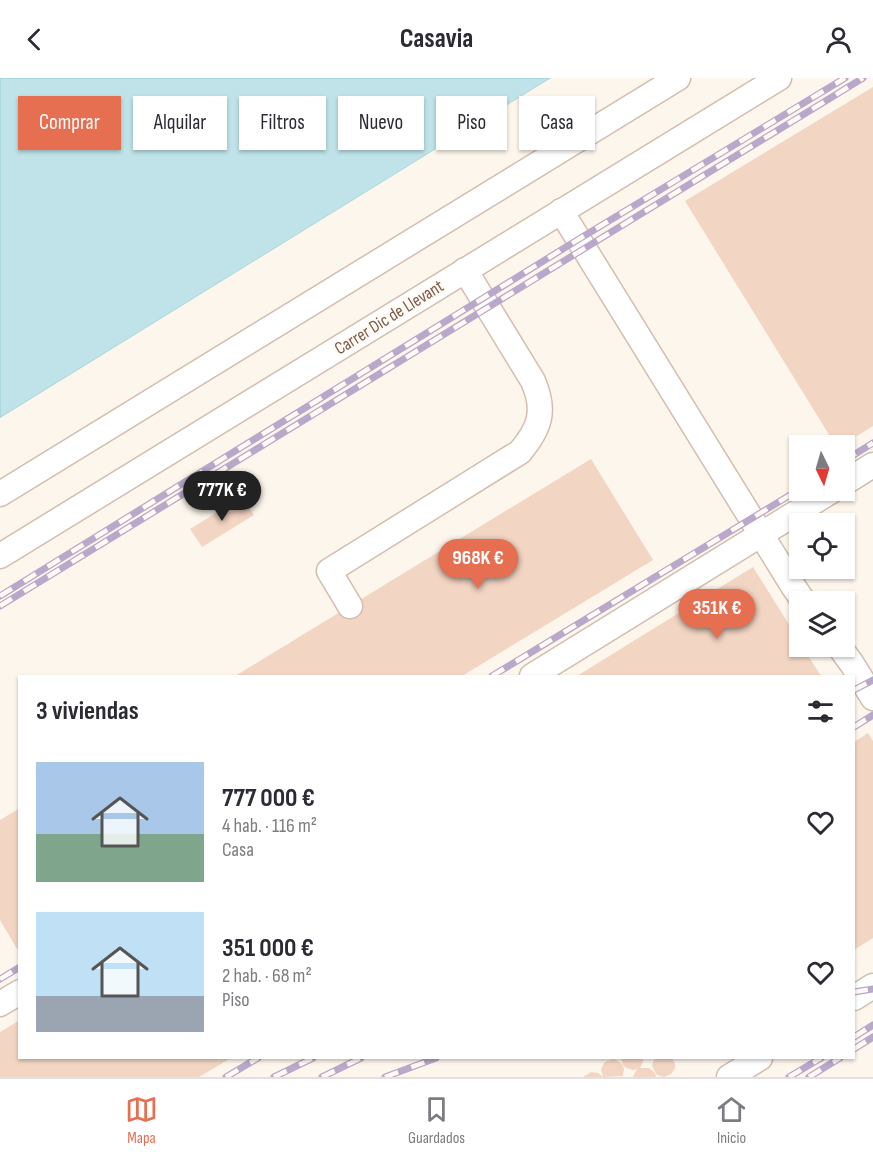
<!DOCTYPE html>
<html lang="es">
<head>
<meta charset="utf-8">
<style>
	:root { --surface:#fff; --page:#f7f7f7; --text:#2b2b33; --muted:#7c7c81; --line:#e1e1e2; --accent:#e76f51 }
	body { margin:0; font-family:"Sofia Sans Condensed",sans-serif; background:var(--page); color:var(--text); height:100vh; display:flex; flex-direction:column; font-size:22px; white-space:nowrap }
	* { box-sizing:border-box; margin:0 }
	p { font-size:20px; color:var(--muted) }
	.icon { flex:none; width:33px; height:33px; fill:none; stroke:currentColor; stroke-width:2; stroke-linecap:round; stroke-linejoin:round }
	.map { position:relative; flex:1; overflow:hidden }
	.sheet { position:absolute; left:18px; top:597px; width:837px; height:384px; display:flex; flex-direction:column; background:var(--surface); border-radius:0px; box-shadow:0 2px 4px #0004 }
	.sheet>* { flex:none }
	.top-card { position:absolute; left:18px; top:18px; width:837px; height:54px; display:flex; gap:12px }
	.needle { width:39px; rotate:175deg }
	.fabs { position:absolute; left:789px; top:357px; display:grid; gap:12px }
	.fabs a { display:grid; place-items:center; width:66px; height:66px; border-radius:0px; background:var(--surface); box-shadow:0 2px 4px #0004; font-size:30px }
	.price { position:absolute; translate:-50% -51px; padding:0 14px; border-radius:21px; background:var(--accent); color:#fff; font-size:20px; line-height:39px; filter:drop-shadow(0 2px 3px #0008) }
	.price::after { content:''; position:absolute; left:50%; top:36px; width:18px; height:14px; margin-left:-9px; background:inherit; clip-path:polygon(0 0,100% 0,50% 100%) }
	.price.current { background:#222; color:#fff }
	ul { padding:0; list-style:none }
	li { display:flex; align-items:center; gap:18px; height:150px; padding:0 18px }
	li span { display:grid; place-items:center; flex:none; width:168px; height:120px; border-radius:0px; color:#555 }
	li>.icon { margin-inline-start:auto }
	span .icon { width:72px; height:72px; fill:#fffc; stroke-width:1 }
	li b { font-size:26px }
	h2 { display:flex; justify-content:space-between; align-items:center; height:72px; padding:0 18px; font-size:26px }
	.pill { padding:0 21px; border-radius:0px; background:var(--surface); box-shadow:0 2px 4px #0004; font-size:21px; line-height:54px }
	.pill.current { background:var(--accent); color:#fff }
	header { display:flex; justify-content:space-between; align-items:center; height:78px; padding:0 18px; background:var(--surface); font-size:27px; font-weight:700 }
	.tab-bar { display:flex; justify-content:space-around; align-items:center; height:84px; border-top:2px solid var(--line); background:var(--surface); font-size:16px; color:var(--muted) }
	.tab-bar a { display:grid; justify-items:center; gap:3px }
	.tab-bar .current { color:var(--accent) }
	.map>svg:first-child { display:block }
	.water { fill:#bfe3e8; stroke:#a5d3da; stroke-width:1.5 }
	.pier { fill:#fdf6ec }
	.building { fill:#f3d5c3 }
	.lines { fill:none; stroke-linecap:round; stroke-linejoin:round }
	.minor-casing { stroke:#d1beb0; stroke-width:27 }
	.minor { stroke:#fff; stroke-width:24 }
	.rail-casing { stroke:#b9a8c9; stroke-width:7 }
	.rail { stroke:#fffaf3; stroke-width:4.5; stroke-dasharray:14; stroke-linecap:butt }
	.labels { text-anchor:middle; stroke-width:4.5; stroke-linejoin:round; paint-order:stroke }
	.street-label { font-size:18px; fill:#7a5c4d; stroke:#fffaf3 }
</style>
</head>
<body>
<header><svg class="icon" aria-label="back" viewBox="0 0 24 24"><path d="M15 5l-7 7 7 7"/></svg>Casavia<svg class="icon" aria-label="person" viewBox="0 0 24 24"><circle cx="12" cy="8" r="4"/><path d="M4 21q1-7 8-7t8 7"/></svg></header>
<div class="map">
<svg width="873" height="999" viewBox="0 0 873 999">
	<rect width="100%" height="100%" fill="#fdf6ec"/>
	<path class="water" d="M 0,0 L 551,0 L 0,340 Z"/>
	<path class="pier" d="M 551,0 L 554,0 L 553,3 L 0,343 L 0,340 Z"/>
	<path class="building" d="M 873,9 L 873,348 L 841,368 L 836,368 L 685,123 Z
		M 591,381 L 653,482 L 462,598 L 235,598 Z
		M 242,419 L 254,437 L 202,469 L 190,451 Z
		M 753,489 L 800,564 L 800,568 L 802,568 L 821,598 L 577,598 Z
		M 868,655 L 873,663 L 873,860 L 854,872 L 854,664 Z
		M 20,730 L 20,870 L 17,871 L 0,842 L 0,742 Z
		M 20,942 L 20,980 L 231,980 L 199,999 L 0,999 L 0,954 Z
		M 621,980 L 644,980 L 642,986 L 640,990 L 649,990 L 655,995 L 656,999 L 633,999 L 637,991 L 633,992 L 626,990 L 623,987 Z
		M 655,980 L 672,980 L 675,986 L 675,990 L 671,996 L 664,999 L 657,997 L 653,990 L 652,987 Z
		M 614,981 L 621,985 L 623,988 L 624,991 L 623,998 L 603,999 L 601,992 L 604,985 L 607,983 Z
		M 591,994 L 598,995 L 603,999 L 583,999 Z"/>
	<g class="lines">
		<g class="minor-casing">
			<path id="minor" d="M 561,133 L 793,508 L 804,524
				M 844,405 L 873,387
				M 0,416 L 678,0
				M 0,478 L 779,0
				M 350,528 L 329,493 L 520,374 C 540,350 546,333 533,303 L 465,192
				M 839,568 L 852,586 L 873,620
				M 532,598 L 833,412
				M 854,920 L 873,908
				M 0,926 L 20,914
				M 729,999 L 760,980"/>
		</g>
		<use href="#minor" class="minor"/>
		<g class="rail-casing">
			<path id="rail" d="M 844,383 L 873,365
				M 0,518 L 579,161 L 845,0
				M 0,528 L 863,0
				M 492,598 L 800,411
				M 854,612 L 873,602
				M 854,649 L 873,637
				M 0,901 L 20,889
				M 854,914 L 873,911
				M 854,959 L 873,947
				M 854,971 L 873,959
				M 226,999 L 258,980
				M 274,999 L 313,980
				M 322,999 L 361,980
				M 385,999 L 436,980
				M 789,999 L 821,980
				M 809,999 L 840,980"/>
		</g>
		<use href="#rail" class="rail"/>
	</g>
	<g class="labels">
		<g class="street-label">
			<text transform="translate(389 239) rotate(-32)" y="6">Carrer Dic de Llevant</text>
		</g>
	</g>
</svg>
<div class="fabs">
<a><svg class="needle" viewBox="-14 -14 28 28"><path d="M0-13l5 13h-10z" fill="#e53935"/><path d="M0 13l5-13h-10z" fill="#7c7c81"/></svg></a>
<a><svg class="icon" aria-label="locate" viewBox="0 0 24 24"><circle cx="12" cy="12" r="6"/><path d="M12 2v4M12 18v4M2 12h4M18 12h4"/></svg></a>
<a><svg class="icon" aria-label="layers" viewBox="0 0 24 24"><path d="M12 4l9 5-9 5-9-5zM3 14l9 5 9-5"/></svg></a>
</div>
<b class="price current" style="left:222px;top:444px">777K €</b>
<b class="price" style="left:478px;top:512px">968K €</b>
<b class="price" style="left:717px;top:562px">351K €</b>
<div class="top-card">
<a class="pill current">Comprar</a>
<a class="pill">Alquilar</a>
<a class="pill">Filtros</a>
<a class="pill">Nuevo</a>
<a class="pill">Piso</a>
<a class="pill">Casa</a>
</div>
<section class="sheet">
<h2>3 viviendas<svg class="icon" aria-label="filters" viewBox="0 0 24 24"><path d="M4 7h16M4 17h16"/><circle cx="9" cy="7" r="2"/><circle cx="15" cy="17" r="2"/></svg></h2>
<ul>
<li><span style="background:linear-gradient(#a9c7e8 60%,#7fa58c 0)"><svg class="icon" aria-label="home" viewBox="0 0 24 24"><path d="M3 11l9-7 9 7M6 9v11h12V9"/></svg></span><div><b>777 000 €</b><p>4 hab. · 116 m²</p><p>Casa</p></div><svg class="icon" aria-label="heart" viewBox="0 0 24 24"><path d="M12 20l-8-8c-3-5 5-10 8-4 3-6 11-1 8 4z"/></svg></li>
<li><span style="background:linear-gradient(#bfe0f5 70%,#9aa5b1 0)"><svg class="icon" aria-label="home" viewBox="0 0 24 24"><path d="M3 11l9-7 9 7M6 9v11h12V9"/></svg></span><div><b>351 000 €</b><p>2 hab. · 68 m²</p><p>Piso</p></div><svg class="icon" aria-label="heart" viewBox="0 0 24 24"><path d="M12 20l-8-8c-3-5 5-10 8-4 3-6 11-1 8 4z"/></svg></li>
</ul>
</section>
</div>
<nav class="tab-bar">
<a class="current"><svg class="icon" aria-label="map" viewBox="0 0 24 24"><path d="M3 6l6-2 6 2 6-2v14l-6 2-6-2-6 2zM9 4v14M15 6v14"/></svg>Mapa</a>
<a><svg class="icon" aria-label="saved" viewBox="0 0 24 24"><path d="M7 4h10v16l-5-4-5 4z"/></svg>Guardados</a>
<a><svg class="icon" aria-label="home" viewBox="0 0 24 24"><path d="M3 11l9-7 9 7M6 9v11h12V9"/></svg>Inicio</a>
</nav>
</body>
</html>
